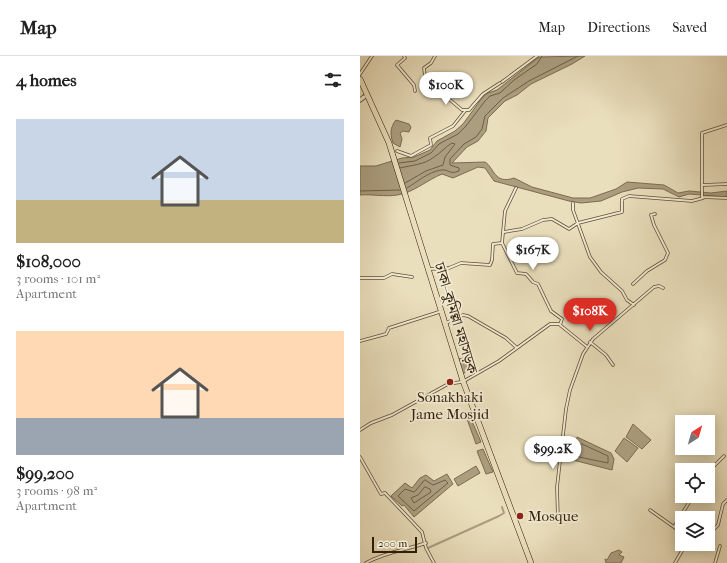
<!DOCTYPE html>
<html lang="en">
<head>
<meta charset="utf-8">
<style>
	:root { --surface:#fff; --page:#f2f2f2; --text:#222; --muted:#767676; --line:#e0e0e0; --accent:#d93025 }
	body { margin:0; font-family:"IM FELL French Canon","Noto Serif Bengali",serif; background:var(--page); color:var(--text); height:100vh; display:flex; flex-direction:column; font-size:15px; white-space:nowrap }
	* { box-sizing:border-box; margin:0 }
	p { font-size:13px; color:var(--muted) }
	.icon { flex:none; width:22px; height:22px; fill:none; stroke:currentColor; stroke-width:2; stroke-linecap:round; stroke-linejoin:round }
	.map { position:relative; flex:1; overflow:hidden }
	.details { display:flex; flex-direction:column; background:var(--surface); width:360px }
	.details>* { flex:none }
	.needle { width:26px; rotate:37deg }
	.buttons { position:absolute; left:315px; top:359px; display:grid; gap:8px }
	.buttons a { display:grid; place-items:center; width:40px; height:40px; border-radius:0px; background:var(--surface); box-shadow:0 2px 10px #0003; font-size:20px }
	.scale { position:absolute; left:12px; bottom:10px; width:45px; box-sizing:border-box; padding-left:4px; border:2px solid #321f08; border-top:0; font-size:11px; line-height:14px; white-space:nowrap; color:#321f08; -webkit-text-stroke:3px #f1ead4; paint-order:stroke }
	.price { position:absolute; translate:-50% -34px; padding:0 9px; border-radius:14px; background:#fff; color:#222; font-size:13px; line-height:26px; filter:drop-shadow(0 1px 2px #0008) }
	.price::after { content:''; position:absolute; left:50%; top:24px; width:12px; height:9px; margin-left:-6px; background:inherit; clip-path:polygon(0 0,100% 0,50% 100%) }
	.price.selected { background:var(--accent); color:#fff }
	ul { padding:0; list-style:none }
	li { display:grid; align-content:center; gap:8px; height:212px; padding:0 16px }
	li span { display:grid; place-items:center; height:124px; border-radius:0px; color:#555 }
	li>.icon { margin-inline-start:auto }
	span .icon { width:72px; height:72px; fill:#fffc; stroke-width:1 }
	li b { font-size:17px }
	h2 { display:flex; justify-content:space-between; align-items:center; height:48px; padding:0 16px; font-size:17px }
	header { display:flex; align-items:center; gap:24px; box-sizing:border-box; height:56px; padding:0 20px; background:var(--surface); border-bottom:1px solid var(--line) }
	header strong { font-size:19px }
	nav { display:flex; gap:22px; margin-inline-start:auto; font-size:14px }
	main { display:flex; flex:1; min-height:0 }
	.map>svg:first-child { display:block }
	.water { fill:#ab9e7f; stroke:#7b6b4f }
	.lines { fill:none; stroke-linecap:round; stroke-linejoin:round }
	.shore { stroke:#6e5e44; stroke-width:1 }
	.canal { stroke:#ab9e7f; stroke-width:2 }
	.street-casing { stroke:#604f35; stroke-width:3.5 }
	.secondary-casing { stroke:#321f08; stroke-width:5 }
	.highway-casing { stroke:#321f08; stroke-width:6 }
	.street { stroke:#f1ead4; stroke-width:2 }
	.secondary { stroke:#f1ead4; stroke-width:3.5 }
	.highway { stroke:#eadfbd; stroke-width:5 }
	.poi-dot { fill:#8f2418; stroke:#f1ead4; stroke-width:1.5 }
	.labels { text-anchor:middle; stroke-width:3.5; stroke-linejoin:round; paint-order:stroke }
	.street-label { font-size:15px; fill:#321f08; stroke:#f1ead4 }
	.poi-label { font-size:15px; fill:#321f08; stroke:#f1ead4 }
</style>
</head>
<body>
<header>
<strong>Map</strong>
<nav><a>Map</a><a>Directions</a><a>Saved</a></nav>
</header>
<main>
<section class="details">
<h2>4 homes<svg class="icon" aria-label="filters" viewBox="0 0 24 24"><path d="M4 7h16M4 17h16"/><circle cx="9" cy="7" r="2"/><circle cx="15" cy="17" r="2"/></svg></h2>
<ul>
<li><span style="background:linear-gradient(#c9d6e8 65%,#c2b280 0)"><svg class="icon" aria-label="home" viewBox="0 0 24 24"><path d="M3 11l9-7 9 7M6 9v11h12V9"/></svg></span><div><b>$108,000</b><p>3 rooms · 101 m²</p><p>Apartment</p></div></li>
<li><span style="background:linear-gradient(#ffd9b3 70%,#9aa5b1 0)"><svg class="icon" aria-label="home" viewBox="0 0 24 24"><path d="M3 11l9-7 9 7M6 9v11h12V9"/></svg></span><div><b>$99,200</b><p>3 rooms · 98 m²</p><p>Apartment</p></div></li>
</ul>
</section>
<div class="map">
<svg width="367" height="507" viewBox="0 0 367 507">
	<rect width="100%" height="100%" fill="#eadfbd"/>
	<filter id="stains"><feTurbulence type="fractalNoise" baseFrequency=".005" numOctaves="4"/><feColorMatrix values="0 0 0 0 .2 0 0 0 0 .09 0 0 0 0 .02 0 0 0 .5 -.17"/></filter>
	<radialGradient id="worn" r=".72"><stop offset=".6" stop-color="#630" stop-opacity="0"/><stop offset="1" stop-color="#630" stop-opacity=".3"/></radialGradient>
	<path class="water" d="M 225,0 L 212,8 L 171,28 L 157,39 L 145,45 L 128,62 L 126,75 L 118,85 L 107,91 L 92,107 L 125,106 C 134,111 134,129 154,122 L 172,131 L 213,142 L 230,142 L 256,133 L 267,126 L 304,129 L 318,137 L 329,135 L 351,137 L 367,135 L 367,141 L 329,138 L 319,141 L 303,133 L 278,132 L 262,136 L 241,145 L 221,147 L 209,145 L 134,125 L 125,112 L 118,111 L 93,122 L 82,118 C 67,124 53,137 37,139 C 26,141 12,138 0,139 L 0,110 L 16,110 L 42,102 L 54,101 L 70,94 L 77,85 L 95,75 L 103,68 L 122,42 L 128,37 L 137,34 L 179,1 Z
		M 36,64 L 49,68 L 51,71 L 49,76 L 43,75 L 40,77 L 42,83 L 40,91 L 33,87 C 30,79 30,71 36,64 Z
		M 105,302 L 112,311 L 103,318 L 97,303 Z
		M 107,363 L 111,363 L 121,386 L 116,388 Z
		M 273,368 L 291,384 L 282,393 L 266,381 Z
		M 217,381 L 251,397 L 254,403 L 252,414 L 213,404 Z
		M 264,382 L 278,392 L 267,406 L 255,395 Z
		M 123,393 L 133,416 L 126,418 L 117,395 Z
		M 116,410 L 120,417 L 98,430 L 94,423 Z
		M 87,418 L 93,428 L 54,461 L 44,449 L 42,450 L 31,440 L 45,427 L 52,432 L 60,422 L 66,419 L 74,425 Z
		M 259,494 L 262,496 L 259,499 L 264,501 L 261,507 L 246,507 L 245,503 L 247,504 L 251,497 Z"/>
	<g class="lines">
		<path class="shore" d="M 39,107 L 55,105 L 71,97 L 79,88 L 98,78 L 106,70 L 125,45 L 130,40 L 140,37 L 154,24 L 177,8 L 182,0
			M 40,112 C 52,109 64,109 74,101 C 81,97 85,91 92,87 L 95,88 L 85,101 L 83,109 L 66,115 L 45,127
			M 47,132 C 57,126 68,116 81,114 C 89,113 89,119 99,115 L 99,112 L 90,109 L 90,103 L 104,88 L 116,81 L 122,73 L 125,60 L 143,42 L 169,25 L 218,0
			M 0,135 L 40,134
			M 222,388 L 248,400 L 248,407 L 219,401 L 219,389 Z
			M 65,424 L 73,429 L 85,424 L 88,427 L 54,455 L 38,440 L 45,433 L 54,436 Z
			M 65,431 L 70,433 L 71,436 L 54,447 L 51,442 L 58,439 Z"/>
		<path class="canal" d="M 68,492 L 139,460 L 144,457 L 142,451"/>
		<g class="street-casing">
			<path id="street" d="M 44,0 L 45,2 L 37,9 L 54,29 L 55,35
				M 75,0 L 71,7 L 64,12 L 65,20 L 72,28 L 78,26 L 83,29 L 89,43 L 102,54 L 109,54 L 123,38 L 140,27
				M 0,18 L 12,0
				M 142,26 L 177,0
				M 367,69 L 342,77 L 342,141 L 367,142
				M 37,95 L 51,100 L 71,89 L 70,82 L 93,70 L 105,55
				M 343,129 L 367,128
				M 156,132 L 145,155 L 142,187 L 157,217 L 166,218 L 173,226 L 178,228 L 191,255 L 202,263 L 200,269 L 226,290
				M 213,147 L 213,154 L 230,201 L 241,216 L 262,235 L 267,244 L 274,249
				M 144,176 L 162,173 L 183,164 L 192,163 L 209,173 L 218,167 L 262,156 L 262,143 L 269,140 L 332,145 L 343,142
				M 69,213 L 89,212 L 101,207 L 130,209 L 132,204 L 133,188 L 142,187
				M 0,222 L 24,222 L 32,218 L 52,221
				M 273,228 L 287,215 L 305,204 L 308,197 L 294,169 L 291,159 L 295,158
				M 86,267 L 103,259 L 108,260 L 146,282 L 157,292
				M 0,285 L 26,278 L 29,272 L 79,256
				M 230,286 L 246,299 L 253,309
				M 104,325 L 139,305 L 190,268 L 200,268
				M 0,374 L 11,367 L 32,359 L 88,328 L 101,326
				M 0,401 L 21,438 L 25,437 L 62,476 L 66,492 L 74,507
				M 341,414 L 345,411 L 351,413 L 364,400
				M 290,454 L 314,471
				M 198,464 L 197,431 L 206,353 L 210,334 L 223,298 L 233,283 L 294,231 L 299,230 L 303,232
				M 322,477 L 314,471 L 333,440
				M 348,486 L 352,475 L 358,469 L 363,448 L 367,444
				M 6,507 C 25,496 45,494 66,487
				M 315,507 L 326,488
				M 355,507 L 360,490"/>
		</g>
		<g class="secondary-casing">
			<path id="secondary" d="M 0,44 L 4,41"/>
		</g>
		<g class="highway-casing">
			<path id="highway" d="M 0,23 L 29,87 L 103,325 L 171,507"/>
		</g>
		<use href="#street" class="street"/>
		<use href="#secondary" class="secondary"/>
		<use href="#highway" class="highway"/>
	</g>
	<g class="poi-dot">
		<circle cx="90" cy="326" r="4"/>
		<circle cx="160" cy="460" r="4"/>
	</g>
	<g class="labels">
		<g class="street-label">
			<text transform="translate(96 262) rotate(73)" y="5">ঢাকা–কুমিল্লা মহাসড়ক</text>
		</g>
		<g class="poi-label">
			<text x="90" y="346">Sonakhaki<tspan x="90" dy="17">Jame Mosjid</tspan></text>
			<text x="168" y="465" text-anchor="start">Mosque</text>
		</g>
	</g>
	<rect width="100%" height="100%" filter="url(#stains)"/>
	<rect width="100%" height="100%" fill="url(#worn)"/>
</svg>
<div class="buttons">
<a><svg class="needle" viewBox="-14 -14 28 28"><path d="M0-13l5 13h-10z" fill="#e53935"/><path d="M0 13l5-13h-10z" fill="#767676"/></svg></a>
<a><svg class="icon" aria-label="locate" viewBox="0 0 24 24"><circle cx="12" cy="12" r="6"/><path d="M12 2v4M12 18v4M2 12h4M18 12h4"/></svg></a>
<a><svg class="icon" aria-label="layers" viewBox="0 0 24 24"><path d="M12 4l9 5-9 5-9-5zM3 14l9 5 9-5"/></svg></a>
</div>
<div class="scale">200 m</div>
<b class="price" style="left:86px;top:50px">$100K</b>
<b class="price" style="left:173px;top:215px">$167K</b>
<b class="price selected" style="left:230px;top:276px">$108K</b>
<b class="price" style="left:193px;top:414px">$99.2K</b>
</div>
</main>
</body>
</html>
